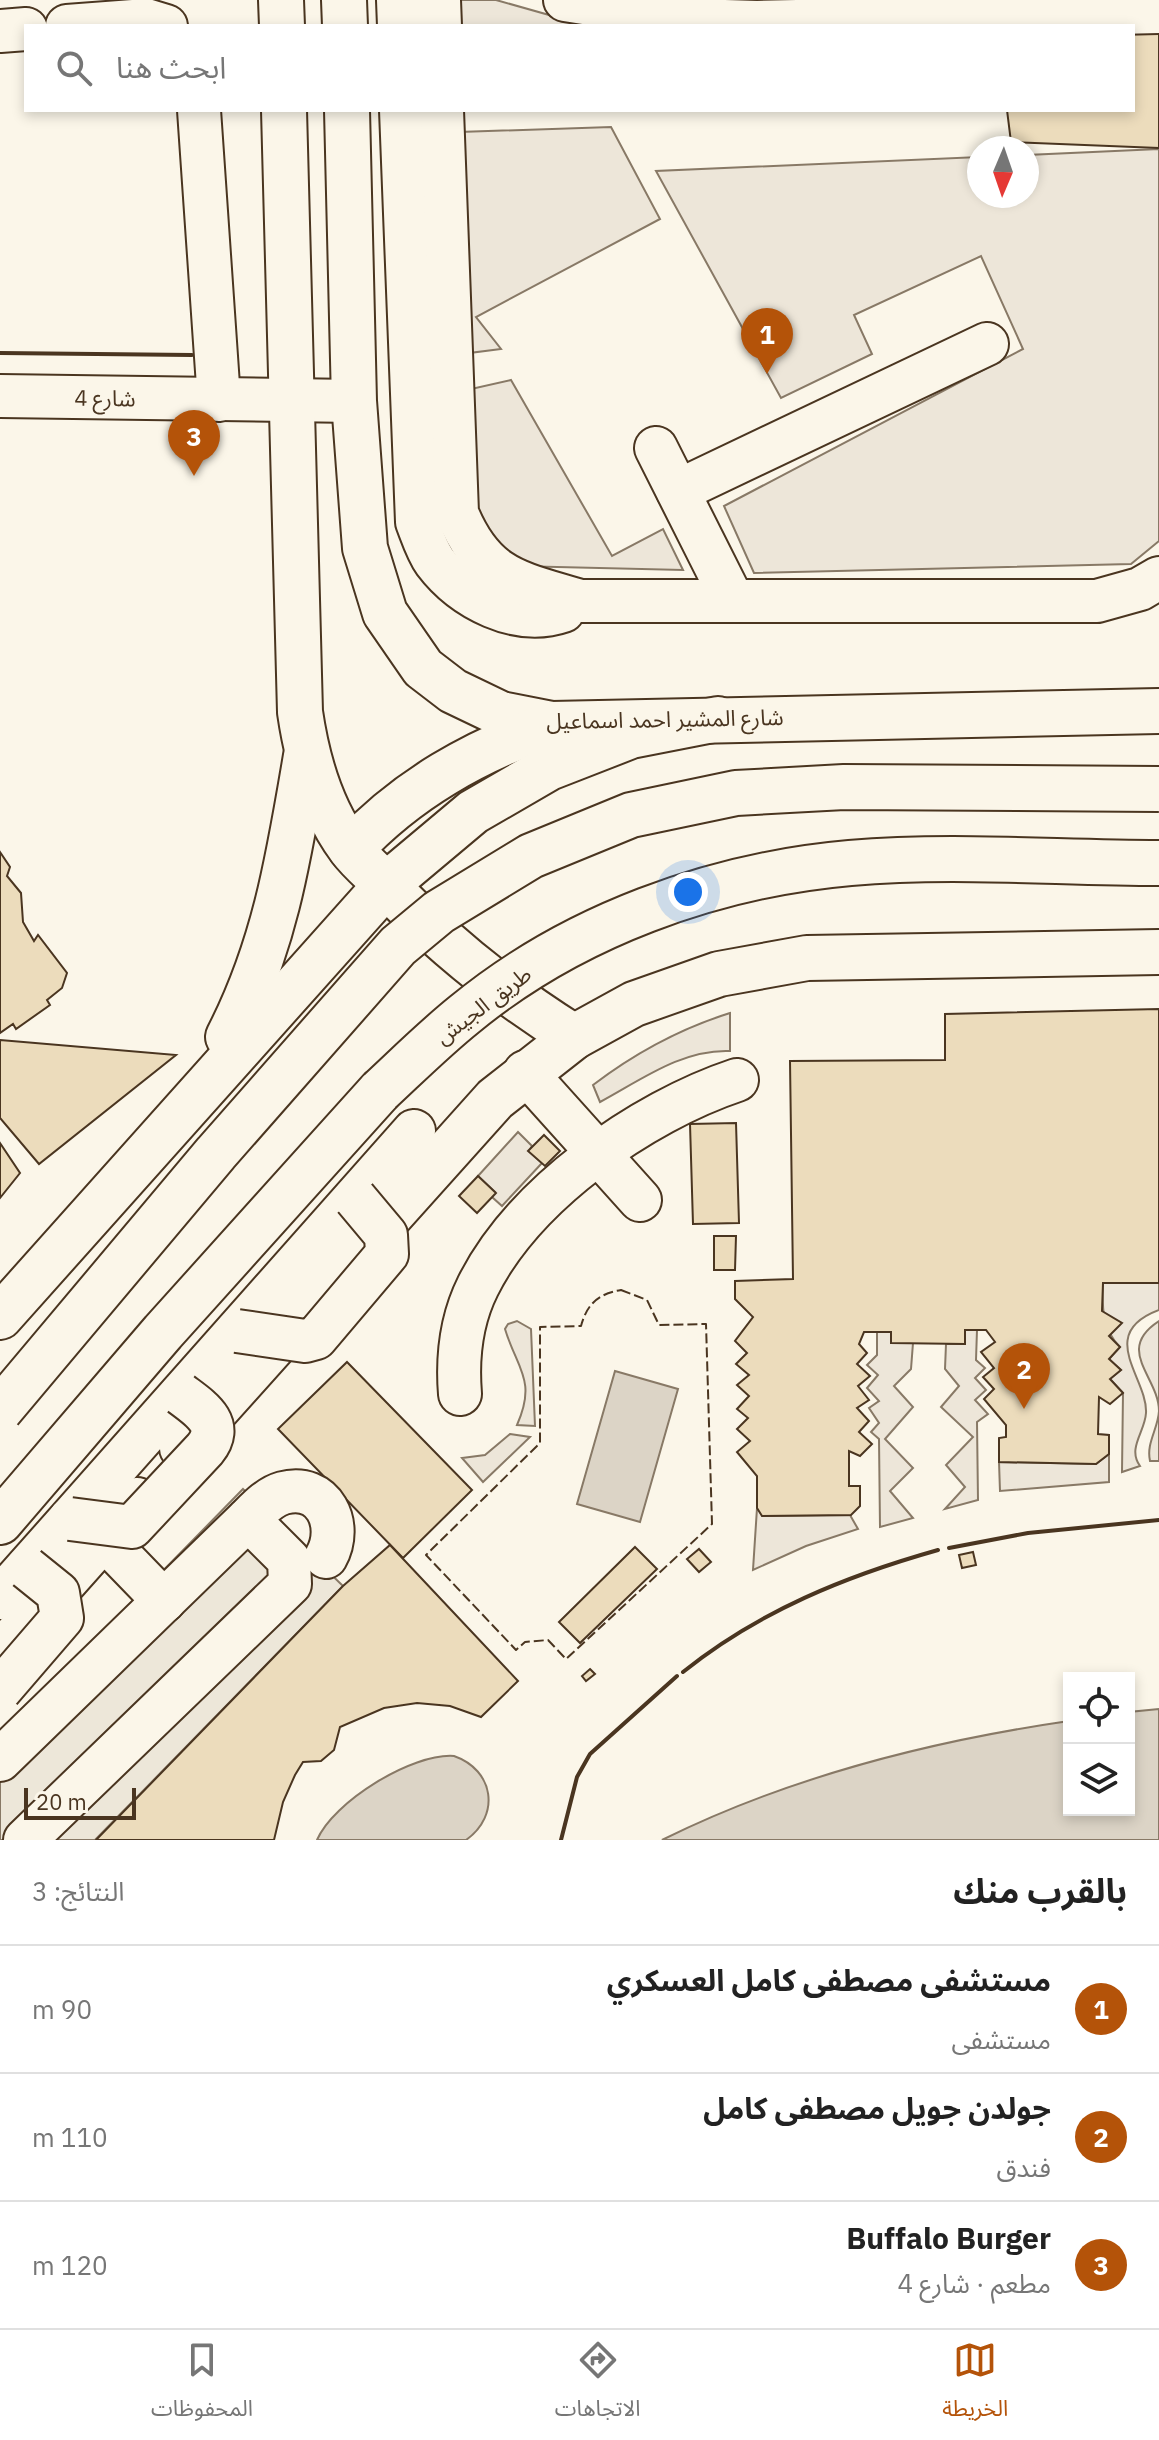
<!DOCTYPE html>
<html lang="ar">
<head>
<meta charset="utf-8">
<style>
	body { margin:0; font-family:"IBM Plex Sans","Noto Sans Arabic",sans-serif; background:#f6f6f6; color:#222; direction:rtl }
	.controls { position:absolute; right:24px; bottom:24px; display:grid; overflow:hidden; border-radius:0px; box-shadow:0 4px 12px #0003 }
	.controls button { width:72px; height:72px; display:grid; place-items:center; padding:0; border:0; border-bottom:2px solid #e0e0e0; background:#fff; color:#222; font:40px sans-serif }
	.compass { position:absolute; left:967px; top:136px; width:72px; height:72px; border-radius:50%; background:#fff; box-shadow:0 4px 12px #0003; rotate:182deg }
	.scale { position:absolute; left:24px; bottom:20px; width:112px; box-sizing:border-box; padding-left:8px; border:4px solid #4a3520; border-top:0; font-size:22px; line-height:28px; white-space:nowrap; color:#4a3520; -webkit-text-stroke:6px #fbf6e9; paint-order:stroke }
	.you { position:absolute; left:688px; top:892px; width:28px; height:28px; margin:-20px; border:6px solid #fff; border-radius:50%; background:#1a73e8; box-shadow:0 0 0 12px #1a73e833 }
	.badge { display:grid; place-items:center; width:52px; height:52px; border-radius:50%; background:#b45309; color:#fff; font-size:26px; font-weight:700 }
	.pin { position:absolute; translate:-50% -66px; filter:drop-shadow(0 2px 4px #0008) }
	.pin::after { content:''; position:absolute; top:42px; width:28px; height:24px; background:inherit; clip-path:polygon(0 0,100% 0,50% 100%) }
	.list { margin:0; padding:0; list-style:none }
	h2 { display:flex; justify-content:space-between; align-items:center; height:104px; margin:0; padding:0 32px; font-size:34px }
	h2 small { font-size:26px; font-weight:400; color:#767676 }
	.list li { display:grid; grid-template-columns:52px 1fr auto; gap:24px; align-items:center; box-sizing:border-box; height:128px; padding:0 32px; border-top:2px solid #e0e0e0 }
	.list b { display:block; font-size:30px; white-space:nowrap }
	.list p { margin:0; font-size:26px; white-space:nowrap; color:#767676 }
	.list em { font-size:26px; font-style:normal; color:#767676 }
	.icon { flex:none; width:44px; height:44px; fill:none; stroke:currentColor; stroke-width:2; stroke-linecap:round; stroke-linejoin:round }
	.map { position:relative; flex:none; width:1159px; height:1840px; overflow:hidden; direction:ltr }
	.search { position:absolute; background:#fff; box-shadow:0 4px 12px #0003; left:24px; right:24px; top:24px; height:88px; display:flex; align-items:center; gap:20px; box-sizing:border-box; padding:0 28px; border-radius:0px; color:#767676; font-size:30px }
	.sheet { height:488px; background:#fff }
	nav { display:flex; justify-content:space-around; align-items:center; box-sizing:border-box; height:112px; border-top:2px solid #e0e0e0; background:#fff; font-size:22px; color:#767676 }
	nav a { display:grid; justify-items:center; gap:4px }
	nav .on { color:#b45309 }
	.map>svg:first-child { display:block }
	.green { fill:#ede6d9; stroke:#887966; stroke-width:2 }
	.parking { fill:#ede7d9; stroke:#887966; stroke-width:2 }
	.water { fill:#dcd4c6; stroke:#887966; stroke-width:2 }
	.building { fill:#ecdcbc; stroke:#4a3520; stroke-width:2 }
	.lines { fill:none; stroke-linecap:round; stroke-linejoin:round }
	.minor-casing { stroke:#4a3520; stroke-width:46 }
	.major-casing { stroke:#4a3520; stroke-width:48 }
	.highway-casing { stroke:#4a3520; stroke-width:48 }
	.minor { stroke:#fbf6e9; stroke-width:42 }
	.major { stroke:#fbf6e9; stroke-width:44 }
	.highway { stroke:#fbf6e9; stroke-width:44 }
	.minor-bridge-casing { stroke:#4a3520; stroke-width:46; stroke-linecap:butt }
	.highway-bridge-casing { stroke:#4a3520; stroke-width:48; stroke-linecap:butt }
	.minor-bridge { stroke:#fbf6e9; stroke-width:42 }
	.highway-bridge { stroke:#fbf6e9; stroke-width:44 }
	.fence { stroke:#4a3520; stroke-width:2; stroke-dasharray:10 4; stroke-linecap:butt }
	.wall { stroke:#4a3520; stroke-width:4 }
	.labels { text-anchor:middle; stroke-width:6; stroke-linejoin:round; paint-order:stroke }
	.street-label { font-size:22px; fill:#4a3520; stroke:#fbf6e9 }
</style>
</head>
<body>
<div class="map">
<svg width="1159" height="1840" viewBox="0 0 1159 1840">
	<rect width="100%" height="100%" fill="#fbf6e9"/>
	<g class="green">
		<path d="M 452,0 L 496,0 L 588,26 L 454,26 Z"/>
		<path d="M 611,127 L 660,219 L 476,317 L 501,349 L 469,353 L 459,132 Z"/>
		<path d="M 1159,149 L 1159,541 L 1131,564 L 754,573 L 724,506 L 1023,349 L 981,256 L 854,315 L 872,354 L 781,398 L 656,171 L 979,157 L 979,196 L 1027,196 L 1027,155 Z"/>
		<path d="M 511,380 L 612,556 L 663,529 L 683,570 L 515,566 L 479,522 L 471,389 Z"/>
		<path d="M 730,1013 L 730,1051 C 682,1049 641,1080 600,1102 L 593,1085 C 635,1053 679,1029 730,1013 Z"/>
		<path d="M 518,1132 L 532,1146 L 529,1151 L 542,1163 L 502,1206 L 492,1197 L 495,1192 L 478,1176 Z"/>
		<path d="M 1103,1283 L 1159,1283 L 1159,1310 C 1095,1334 1148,1378 1146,1413 C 1145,1432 1127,1448 1140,1466 L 1122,1472 L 1123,1393 L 1110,1379 L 1121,1370 L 1109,1359 L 1120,1347 C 1102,1329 1102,1308 1103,1283 Z"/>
		<path d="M 517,1321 L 531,1329 L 535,1426 L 517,1425 C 537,1380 517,1369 505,1329 L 508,1324 Z"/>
		<path d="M 1159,1321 L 1159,1461 L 1150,1461 C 1146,1443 1158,1429 1159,1411 C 1159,1377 1114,1350 1159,1321 Z"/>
		<path d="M 965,1330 L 977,1330 L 976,1360 L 985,1368 L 975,1378 L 986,1390 L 975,1400 L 988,1414 L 977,1422 L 978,1500 L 945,1509 L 965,1487 L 946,1465 L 973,1437 L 941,1407 L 959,1386 L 945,1369 L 946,1344 L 964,1344 Z"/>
		<path d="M 877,1332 L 891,1332 L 891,1343 L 913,1343 L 911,1369 L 894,1386 L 913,1407 L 885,1439 L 913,1468 L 890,1491 L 913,1518 L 880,1527 L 879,1439 L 871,1432 L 879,1423 L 869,1408 L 879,1401 L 867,1388 L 878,1375 L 867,1365 L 877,1355 Z"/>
		<path d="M 510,1434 L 530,1437 L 483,1482 L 462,1458 L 485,1455 Z"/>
		<path d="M 1109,1454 L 1109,1482 L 1000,1491 L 999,1462 L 1096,1464 Z"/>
		<path d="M 757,1508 L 763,1516 L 850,1515 L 858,1529 L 806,1546 L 753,1570 Z"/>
	</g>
	<path class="parking" d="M 243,1489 L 343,1586 L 95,1840 L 0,1840 L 0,1737 Z"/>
	<g class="water">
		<path d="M 615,1371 L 678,1389 L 640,1522 L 577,1504 Z"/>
		<path d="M 1159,1709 L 1159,1840 L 662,1840 C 787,1778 931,1741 1069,1721 L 1069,1810 L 1129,1810 L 1129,1712 Z"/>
		<path d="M 454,1756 C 494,1770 501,1815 466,1840 L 317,1840 C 333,1802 412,1753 454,1756 Z"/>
	</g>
	<g class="building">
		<path d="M 1159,32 L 1159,148 L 1011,142 L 1007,110 L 1133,110 L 1133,34 Z"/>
		<path d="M 0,852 L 10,867 L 7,876 L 21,893 L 23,922 L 34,941 L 38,935 L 67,973 L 62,988 L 47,1000 L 50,1005 L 16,1029 L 13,1024 L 0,1033 Z"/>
		<path d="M 1159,1009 L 1159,1283 L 1103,1283 L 1102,1311 L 1122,1323 L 1109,1336 L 1120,1347 L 1109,1359 L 1121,1370 L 1110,1379 L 1123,1393 L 1110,1404 L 1099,1397 L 1098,1434 L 1109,1435 L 1109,1454 L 1096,1464 L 999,1462 L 999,1438 L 1006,1437 L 1006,1425 L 984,1399 L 994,1389 L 983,1377 L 994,1368 L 981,1352 L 995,1342 L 986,1330 L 965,1330 L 965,1344 L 891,1343 L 891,1332 L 864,1332 L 859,1344 L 867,1353 L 857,1364 L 870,1376 L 858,1386 L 869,1400 L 857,1408 L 869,1421 L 859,1432 L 872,1444 L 860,1456 L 849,1451 L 849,1486 L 860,1486 L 860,1506 L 851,1515 L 762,1516 L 757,1508 L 757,1476 L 737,1452 L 750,1441 L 737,1429 L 748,1418 L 737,1409 L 749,1396 L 737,1385 L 749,1375 L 736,1364 L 747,1353 L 735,1341 L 753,1317 L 735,1299 L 735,1281 L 793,1279 L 790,1061 L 945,1060 L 945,1014 Z"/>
		<path d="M 0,1040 L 176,1055 L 39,1164 L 0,1118 Z"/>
		<path d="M 736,1123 L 739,1223 L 693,1224 L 690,1124 Z"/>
		<path d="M 544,1135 L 560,1151 L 545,1166 L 528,1151 Z"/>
		<path d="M 0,1143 L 20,1173 L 0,1198 Z"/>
		<path d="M 478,1176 L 496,1193 L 477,1213 L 459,1196 Z"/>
		<path d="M 714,1236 L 736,1236 L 735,1270 L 714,1270 Z"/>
		<path d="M 347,1362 L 472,1490 L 403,1558 L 278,1429 Z"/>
		<path d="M 390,1545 L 518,1681 L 481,1717 L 450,1706 L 417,1703 L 384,1708 L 340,1727 L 334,1750 L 321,1761 L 303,1762 L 295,1775 L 283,1802 L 274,1840 L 96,1840 L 343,1586 Z"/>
		<path d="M 635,1547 L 657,1569 L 580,1643 L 559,1622 Z"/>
		<path d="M 699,1549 L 711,1562 L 699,1572 L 687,1559 Z"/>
		<path d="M 973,1552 L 976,1565 L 962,1568 L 959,1555 Z"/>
		<path d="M 590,1669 L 595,1674 L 586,1681 L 582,1676 Z"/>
	</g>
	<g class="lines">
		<g class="minor-casing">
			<g id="minor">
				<path d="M 398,0 L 399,26"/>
				<path d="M 439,0 L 440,26"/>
				<path d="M 565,0 L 692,20 L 757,22 L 1159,12"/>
				<path d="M 67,26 L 146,20 L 166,26"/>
				<path d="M 0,31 L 26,29"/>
				<path d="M 199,110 L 219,400"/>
				<path d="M 401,110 L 417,522 C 422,535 427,551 435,562 C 463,599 517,627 563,611"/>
				<path d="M 442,110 L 457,513 C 484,579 518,582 580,601 L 1097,601 L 1140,589 L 1159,578"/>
				<path d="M 0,396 L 354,401"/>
				<path d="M 656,448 L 733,601"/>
				<path d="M 678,491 L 987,344"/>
				<path d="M 525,1072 L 640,1200"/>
				<path d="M 460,1394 C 457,1357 461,1320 478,1286 C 524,1194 641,1112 737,1080"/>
				<path d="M 103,1538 L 164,1601"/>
				<path d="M 0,1598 L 414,1131"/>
				<path d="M 0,1760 L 248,1519 C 258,1509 269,1497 283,1493 C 324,1482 344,1525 326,1557"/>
				<path d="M 25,1840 L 290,1584 L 289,1560 L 248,1519"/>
			</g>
		</g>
		<g class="major-casing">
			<g id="major">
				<path d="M 281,0 L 282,26"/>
				<path d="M 344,0 L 345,26"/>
				<path d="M 284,110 L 300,712 C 307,760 321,809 350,848 C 361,863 377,875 389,888 C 445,946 505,994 574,1037"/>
				<path d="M 347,110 L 354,401 L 365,548 L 385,613 L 423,668 L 453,691 L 501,714 L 552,724 L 1159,711"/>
				<path d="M 351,849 C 407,789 475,751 552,724"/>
			</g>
		</g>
		<g class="highway-casing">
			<g id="highway">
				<path d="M 228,1037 C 275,946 289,856 306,756"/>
				<path d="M 0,1317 L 386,885 L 473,812 L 549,768 L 631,736 L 718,719"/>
				<path d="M 182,1448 L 495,1099 L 574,1037 L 634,1004 L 719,974 L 807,958 L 1159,952"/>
				<path d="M 0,1522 L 163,1332 L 380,1091"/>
				<path d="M 0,1654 L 137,1500"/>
			</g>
		</g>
		<use href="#minor" class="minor"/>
		<use href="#major" class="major"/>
		<use href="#highway" class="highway"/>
		<g class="minor-bridge-casing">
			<g id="minor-bridge">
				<path d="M 237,1331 L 305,1341 L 316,1338 L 387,1254 L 386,1235 L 355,1198"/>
				<path d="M 70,1519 L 132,1527 L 205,1449 C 225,1424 201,1409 181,1394"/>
				<path d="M 0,1690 L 62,1618 L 58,1593 L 27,1568"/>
			</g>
		</g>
		<g class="highway-bridge-casing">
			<g id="highway-bridge">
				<path d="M 380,1091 C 408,1065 435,1038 465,1014 C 572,926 713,875 850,863 C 952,854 1057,863 1159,863"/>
				<path d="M 0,1410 L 216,1153 L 398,946 L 439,912 L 531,856 L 631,815 L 736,793 L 844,787 L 1159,789"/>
			</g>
		</g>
		<use href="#minor-bridge" class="minor-bridge"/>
		<use href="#highway-bridge" class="highway-bridge"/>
		<path class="fence" d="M 621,1290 L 647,1300 L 659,1325 L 706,1324 L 712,1524 L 566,1659 L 548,1640 L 525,1642 L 516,1650 L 426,1555 L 540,1443 L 540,1327 L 581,1326 C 587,1304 598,1294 621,1290 Z"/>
		<g class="wall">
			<path d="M 0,353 L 192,355"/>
			<path d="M 949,1548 L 1028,1533 L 1159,1520"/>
			<path d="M 683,1672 C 759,1611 846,1576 938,1550"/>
			<path d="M 561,1840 L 577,1777 L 590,1754 L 677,1676"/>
		</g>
	</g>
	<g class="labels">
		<g class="street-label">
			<text transform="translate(105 398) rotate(1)" y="8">شارع 4</text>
			<text transform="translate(665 719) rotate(-1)" y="8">شارع المشير احمد اسماعيل</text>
			<text transform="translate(483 1005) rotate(-37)" y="8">طريق الجيش</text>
		</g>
	</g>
</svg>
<div class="controls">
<button><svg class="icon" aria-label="locate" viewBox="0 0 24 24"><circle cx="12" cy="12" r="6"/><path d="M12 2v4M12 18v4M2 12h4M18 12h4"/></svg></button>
<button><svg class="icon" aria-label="layers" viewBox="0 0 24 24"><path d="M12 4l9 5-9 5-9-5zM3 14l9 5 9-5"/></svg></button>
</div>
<svg class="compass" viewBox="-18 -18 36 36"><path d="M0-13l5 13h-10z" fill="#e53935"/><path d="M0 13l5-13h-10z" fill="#767676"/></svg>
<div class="scale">20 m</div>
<div class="you"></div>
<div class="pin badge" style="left:767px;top:374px">1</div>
<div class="pin badge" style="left:1024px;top:1409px">2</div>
<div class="pin badge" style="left:194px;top:476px">3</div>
<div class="search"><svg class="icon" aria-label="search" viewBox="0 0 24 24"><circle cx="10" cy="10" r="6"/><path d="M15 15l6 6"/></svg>ابحث هنا</div>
</div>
<section class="sheet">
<h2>بالقرب منك<small>النتائج: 3</small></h2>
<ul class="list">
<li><span class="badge">1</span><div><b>مستشفى مصطفى كامل العسكري</b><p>مستشفى</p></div><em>90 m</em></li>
<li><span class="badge">2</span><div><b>جولدن جويل مصطفى كامل</b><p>فندق</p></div><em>110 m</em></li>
<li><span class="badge">3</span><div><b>Buffalo Burger</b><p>مطعم · شارع 4</p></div><em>120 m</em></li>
</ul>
</section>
<nav>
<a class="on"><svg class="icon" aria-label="map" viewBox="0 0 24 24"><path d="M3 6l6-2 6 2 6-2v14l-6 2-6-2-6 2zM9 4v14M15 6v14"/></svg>الخريطة</a>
<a><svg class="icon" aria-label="directions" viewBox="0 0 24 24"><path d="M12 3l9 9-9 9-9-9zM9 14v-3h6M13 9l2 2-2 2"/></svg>الاتجاهات</a>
<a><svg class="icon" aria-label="saved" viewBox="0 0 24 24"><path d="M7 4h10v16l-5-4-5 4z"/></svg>المحفوظات</a>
</nav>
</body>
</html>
